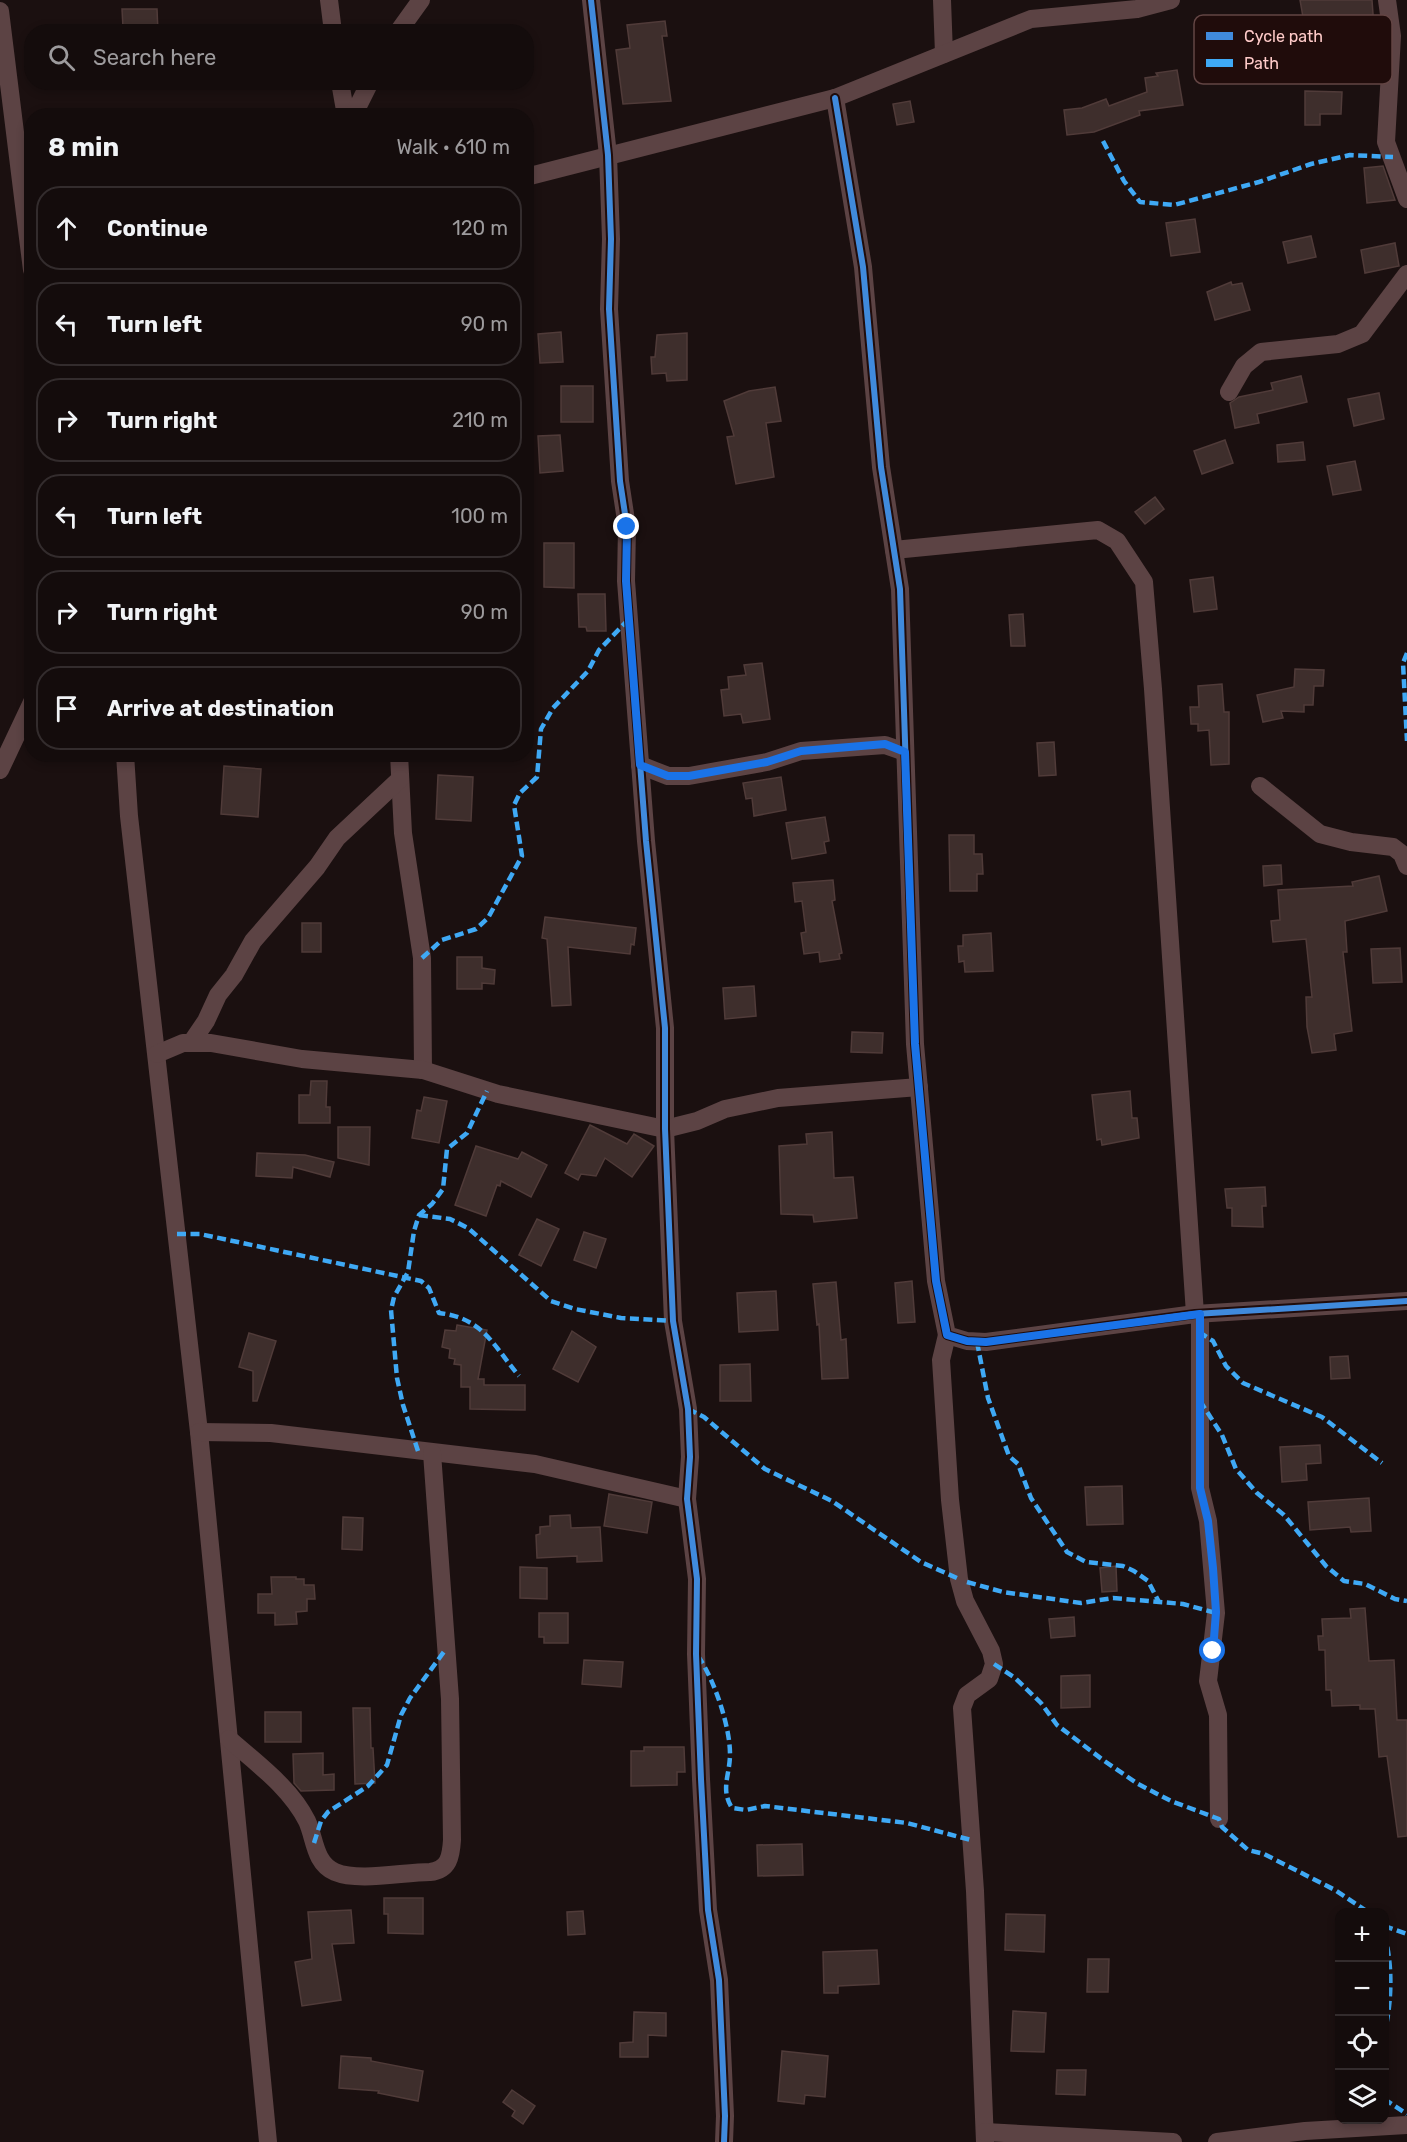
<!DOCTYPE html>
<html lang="en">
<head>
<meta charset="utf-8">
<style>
	body { margin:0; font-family:Rubik,sans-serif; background:#211a1a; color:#f1f3f6 }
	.controls { position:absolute; right:18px; bottom:18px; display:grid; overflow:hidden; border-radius:12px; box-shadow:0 3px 9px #0003 }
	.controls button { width:54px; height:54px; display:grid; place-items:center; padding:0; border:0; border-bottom:2px solid #332c2d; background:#140c0c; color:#f1f3f6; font:30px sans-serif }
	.stop { position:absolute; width:18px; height:18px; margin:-14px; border:4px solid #1a73e8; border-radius:50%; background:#fff }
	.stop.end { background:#1a73e8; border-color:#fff; box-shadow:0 2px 6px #0008 }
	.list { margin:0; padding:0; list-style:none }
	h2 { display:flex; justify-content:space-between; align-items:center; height:78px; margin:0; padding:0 24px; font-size:26px }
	h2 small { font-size:20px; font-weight:400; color:#9d9b9d }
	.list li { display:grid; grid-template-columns:39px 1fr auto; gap:18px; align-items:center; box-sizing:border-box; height:84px; margin:0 12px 12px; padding:0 12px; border:2px solid #332c2d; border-radius:24px }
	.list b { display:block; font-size:22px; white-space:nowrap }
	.list em { font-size:20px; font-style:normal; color:#9d9b9d }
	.icon { flex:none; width:33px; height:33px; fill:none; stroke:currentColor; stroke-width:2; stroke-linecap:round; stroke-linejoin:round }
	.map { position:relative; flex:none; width:1407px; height:2142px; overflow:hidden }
	.search { position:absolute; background:#140c0c; box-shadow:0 3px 9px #0003; left:24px; top:24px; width:510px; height:66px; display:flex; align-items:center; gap:15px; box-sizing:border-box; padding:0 21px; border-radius:24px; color:#9d9b9d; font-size:22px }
	.panel { position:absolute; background:#140c0c; box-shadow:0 3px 9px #0003; left:24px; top:108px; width:510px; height:654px; border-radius:24px }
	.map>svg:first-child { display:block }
	.building { fill:#3e2e2c; stroke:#503b39; stroke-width:1.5 }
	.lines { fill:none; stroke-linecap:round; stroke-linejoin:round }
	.minor { stroke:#5c4344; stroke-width:18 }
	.quiet { stroke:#3fa9f5; stroke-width:4.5; stroke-dasharray:9 4.5; stroke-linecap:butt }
	.cycleway-casing { stroke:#200c0b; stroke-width:10 }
	.cycleway { stroke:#408adc; stroke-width:6 }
	.route { stroke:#1a73e8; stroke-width:8 }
	.key { fill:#200c0b; stroke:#634544; stroke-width:1.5 }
	.key-label { font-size:16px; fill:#ffcbc9 }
</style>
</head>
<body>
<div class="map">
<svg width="1407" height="2142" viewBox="0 0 1407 2142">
	<rect width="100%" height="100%" fill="#1b1010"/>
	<g class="building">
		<path d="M 1300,0 L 1372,0 L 1374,28 L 1358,29 L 1359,42 L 1335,44 L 1338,63 L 1306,69 L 1301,46 L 1308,45 Z"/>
		<path d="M 122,9 L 157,9 L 158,32 L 126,32 L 126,28 L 123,28 Z"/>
		<path d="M 665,21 L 667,36 L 662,36 L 671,101 L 623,104 L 616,50 L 630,48 L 627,25 Z"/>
		<path d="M 1177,70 L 1183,105 L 1139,111 L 1140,115 L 1094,132 L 1067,135 L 1064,110 L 1082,108 L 1106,99 L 1109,106 L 1147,92 L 1145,78 L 1158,76 L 1156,73 Z"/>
		<path d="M 1305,91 L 1342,92 L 1341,114 L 1320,114 L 1320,125 L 1305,125 Z"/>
		<path d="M 910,101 L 914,122 L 897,125 L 893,104 Z"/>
		<path d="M 1383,166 L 1395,200 L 1367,203 L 1364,168 Z"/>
		<path d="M 1195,219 L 1200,252 L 1171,256 L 1166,223 Z"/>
		<path d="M 1311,236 L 1316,257 L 1288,263 L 1283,242 Z"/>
		<path d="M 1395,243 L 1399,266 L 1365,273 L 1361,250 Z"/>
		<path d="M 1231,282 L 1232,285 L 1242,283 L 1250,310 L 1215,320 L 1207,292 Z"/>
		<path d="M 561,332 L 563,362 L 540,363 L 538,334 Z"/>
		<path d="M 687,333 L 687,380 L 667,381 L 666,373 L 652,374 L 651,357 L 655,357 L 657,335 Z"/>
		<path d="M 1301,376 L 1307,402 L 1257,414 L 1259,423 L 1235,428 L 1230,403 L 1239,397 L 1273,390 L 1271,383 Z"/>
		<rect x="561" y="386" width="32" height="36"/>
		<path d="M 775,387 L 781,421 L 766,423 L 774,477 L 736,484 L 727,437 L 734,436 L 724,401 L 749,391 Z"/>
		<path d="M 1379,393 L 1384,419 L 1354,426 L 1348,399 Z"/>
		<path d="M 560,435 L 563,471 L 540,473 L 538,436 Z"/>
		<path d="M 1225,440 L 1233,463 L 1202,474 L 1194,451 Z"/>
		<path d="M 1303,442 L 1305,460 L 1278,462 L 1277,445 Z"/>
		<path d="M 1355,461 L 1361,490 L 1333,495 L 1327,466 Z"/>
		<path d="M 1155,497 L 1164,509 L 1145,524 L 1135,512 Z"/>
		<path d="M 544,543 L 574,543 L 574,588 L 544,587 Z"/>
		<path d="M 1213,577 L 1217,609 L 1194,612 L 1190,580 Z"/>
		<path d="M 578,594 L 605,594 L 606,631 L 587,631 L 586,627 L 579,627 Z"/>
		<path d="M 1023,614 L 1025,646 L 1011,646 L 1009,615 Z"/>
		<path d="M 762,663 L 770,719 L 743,723 L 741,714 L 724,716 L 721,690 L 729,689 L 728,677 L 746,675 L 744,665 Z"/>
		<path d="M 1295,669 L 1324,670 L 1323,686 L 1314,686 L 1313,705 L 1304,705 L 1304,712 L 1281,711 L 1283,718 L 1263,722 L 1257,695 L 1294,687 Z"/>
		<path d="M 1222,684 L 1224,712 L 1229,712 L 1229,764 L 1211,765 L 1209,730 L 1198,731 L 1198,724 L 1191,724 L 1190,707 L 1199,707 L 1198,686 Z"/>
		<path d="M 1054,742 L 1056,775 L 1039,776 L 1037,743 Z"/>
		<path d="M 224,766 L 261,769 L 258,817 L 221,814 Z"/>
		<path d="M 438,775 L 473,777 L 471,821 L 436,819 Z"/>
		<path d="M 781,777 L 786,810 L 754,816 L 752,798 L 746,799 L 743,783 Z"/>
		<path d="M 825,817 L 829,841 L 824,842 L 826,853 L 792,859 L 786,823 Z"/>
		<path d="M 949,835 L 974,835 L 974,854 L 982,854 L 983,874 L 977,874 L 977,891 L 950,891 Z"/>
		<path d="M 1281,865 L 1282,884 L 1264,886 L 1263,866 Z"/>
		<path d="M 1379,876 L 1387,911 L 1345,921 L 1347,952 L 1343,952 L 1352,1031 L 1334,1034 L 1336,1050 L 1312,1053 L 1307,1027 L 1306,997 L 1312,997 L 1306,939 L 1273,942 L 1271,921 L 1280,920 L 1278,890 L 1353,886 L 1352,882 Z"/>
		<path d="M 833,880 L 835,900 L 832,901 L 842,953 L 839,954 L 840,959 L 820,962 L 819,952 L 804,954 L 801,933 L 806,932 L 802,901 L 795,902 L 793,883 Z"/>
		<path d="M 545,917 L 636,928 L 634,945 L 631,944 L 630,954 L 568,947 L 571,1005 L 552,1006 L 547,939 L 542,938 Z"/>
		<rect x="302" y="923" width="19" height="29"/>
		<path d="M 991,933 L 993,971 L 965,972 L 964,961 L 959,962 L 958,946 L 963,946 L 963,935 Z"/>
		<path d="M 1400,948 L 1402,982 L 1373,983 L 1371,949 Z"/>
		<path d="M 457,957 L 482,957 L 482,968 L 495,970 L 494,984 L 482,983 L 482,989 L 457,989 Z"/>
		<path d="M 754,986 L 756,1016 L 725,1019 L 723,988 Z"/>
		<path d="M 852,1032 L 883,1033 L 882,1053 L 851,1052 Z"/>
		<path d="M 311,1081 L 327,1081 L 326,1107 L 330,1107 L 330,1123 L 299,1123 L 299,1095 L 310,1095 Z"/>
		<path d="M 1130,1091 L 1132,1118 L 1137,1118 L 1139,1138 L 1102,1145 L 1101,1139 L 1097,1140 L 1092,1095 Z"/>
		<path d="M 424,1097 L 447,1101 L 439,1143 L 412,1138 L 417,1110 L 421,1111 Z"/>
		<path d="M 590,1125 L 627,1144 L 634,1134 L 654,1146 L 632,1177 L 605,1158 L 596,1176 L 581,1174 L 578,1180 L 565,1173 Z"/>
		<path d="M 338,1127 L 370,1127 L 369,1165 L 338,1158 Z"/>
		<path d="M 832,1132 L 834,1178 L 853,1177 L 857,1218 L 814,1222 L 813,1215 L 781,1214 L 779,1146 L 807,1144 L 806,1134 Z"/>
		<path d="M 476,1146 L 518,1159 L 522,1152 L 547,1165 L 531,1197 L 501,1181 L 500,1186 L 497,1185 L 486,1216 L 455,1205 Z"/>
		<path d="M 257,1153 L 305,1155 L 334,1162 L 330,1177 L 293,1167 L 292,1178 L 256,1176 Z"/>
		<path d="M 1265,1187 L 1266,1206 L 1262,1206 L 1263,1227 L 1232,1226 L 1232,1208 L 1227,1208 L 1225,1189 Z"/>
		<path d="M 537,1219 L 559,1229 L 541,1266 L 519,1255 Z"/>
		<path d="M 584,1232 L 606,1239 L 596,1268 L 574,1260 Z"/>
		<path d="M 912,1281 L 915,1322 L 898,1323 L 895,1283 Z"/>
		<path d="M 836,1282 L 841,1340 L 846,1339 L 848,1378 L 822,1379 L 819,1324 L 817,1325 L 813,1284 Z"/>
		<path d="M 776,1291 L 778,1330 L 739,1332 L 737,1293 Z"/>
		<path d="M 457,1325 L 487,1330 L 478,1379 L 484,1379 L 484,1385 L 525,1385 L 525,1410 L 470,1409 L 470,1387 L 461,1387 L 461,1365 L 454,1364 L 455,1359 L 449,1358 L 450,1349 L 442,1347 L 445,1330 L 456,1331 Z"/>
		<path d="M 572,1331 L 596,1347 L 578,1382 L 553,1369 Z"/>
		<path d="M 249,1333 L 276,1341 L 257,1401 L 253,1401 L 253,1371 L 239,1367 Z"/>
		<path d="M 1348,1356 L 1350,1378 L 1331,1379 L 1330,1357 Z"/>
		<path d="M 750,1364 L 751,1401 L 720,1401 L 720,1365 Z"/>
		<path d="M 1320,1445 L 1321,1463 L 1306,1464 L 1307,1480 L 1282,1482 L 1280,1447 Z"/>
		<path d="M 1122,1486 L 1123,1524 L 1087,1525 L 1085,1487 Z"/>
		<path d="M 609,1494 L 652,1502 L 647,1533 L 604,1526 Z"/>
		<path d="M 1369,1498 L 1371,1531 L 1351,1532 L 1350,1527 L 1310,1530 L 1308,1502 Z"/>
		<path d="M 570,1515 L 571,1528 L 600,1527 L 602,1561 L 577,1562 L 577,1556 L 537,1558 L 536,1535 L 540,1534 L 540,1527 L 550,1526 L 550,1516 Z"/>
		<path d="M 343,1517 L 363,1518 L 362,1550 L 342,1549 Z"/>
		<path d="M 1116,1566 L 1117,1591 L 1102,1592 L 1100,1568 Z"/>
		<path d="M 520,1567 L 547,1568 L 547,1599 L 520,1598 Z"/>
		<path d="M 271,1577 L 296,1577 L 296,1579 L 304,1579 L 304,1585 L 314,1585 L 315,1599 L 307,1599 L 307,1611 L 296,1612 L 297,1624 L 275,1625 L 275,1613 L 258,1613 L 258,1594 L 272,1594 Z"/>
		<path d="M 1365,1608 L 1369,1661 L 1394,1660 L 1397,1720 L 1407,1720 L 1407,1836 L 1398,1837 L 1387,1756 L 1379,1757 L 1375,1709 L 1360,1709 L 1360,1705 L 1332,1706 L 1331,1690 L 1326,1690 L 1325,1650 L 1319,1650 L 1318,1636 L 1323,1636 L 1322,1619 L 1351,1618 L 1350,1609 Z"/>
		<path d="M 539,1613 L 568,1613 L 568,1643 L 544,1643 L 544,1637 L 539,1637 Z"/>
		<path d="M 1074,1617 L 1075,1636 L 1051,1638 L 1049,1619 Z"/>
		<path d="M 584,1660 L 623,1662 L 621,1687 L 582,1684 Z"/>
		<path d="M 1090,1675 L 1090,1707 L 1061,1708 L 1061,1676 Z"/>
		<path d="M 353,1708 L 370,1708 L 371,1748 L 373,1748 L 375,1783 L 355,1784 Z"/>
		<rect x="265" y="1712" width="36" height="30"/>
		<path d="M 644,1747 L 684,1747 L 685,1772 L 677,1772 L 677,1785 L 631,1786 L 631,1751 L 644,1751 Z"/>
		<path d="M 323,1753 L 323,1775 L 334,1774 L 334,1790 L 301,1791 L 294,1783 L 293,1754 Z"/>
		<path d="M 802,1844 L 803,1875 L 758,1876 L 757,1845 Z"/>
		<path d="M 384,1898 L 423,1898 L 423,1934 L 388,1933 L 388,1914 L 384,1914 Z"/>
		<path d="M 351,1910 L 354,1943 L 332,1944 L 341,2000 L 302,2006 L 295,1962 L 312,1959 L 308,1912 Z"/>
		<path d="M 583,1911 L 585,1934 L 568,1935 L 567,1912 Z"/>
		<path d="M 1006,1914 L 1045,1915 L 1044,1952 L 1005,1950 Z"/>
		<path d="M 877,1950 L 879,1984 L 838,1986 L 838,1993 L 824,1993 L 823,1952 Z"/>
		<path d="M 1088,1959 L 1109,1959 L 1108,1992 L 1087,1992 Z"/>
		<path d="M 1013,2011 L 1046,2013 L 1044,2052 L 1011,2051 Z"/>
		<path d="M 634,2012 L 666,2013 L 666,2036 L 648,2035 L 648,2057 L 620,2057 L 620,2043 L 633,2042 Z"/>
		<path d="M 782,2051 L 828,2056 L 825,2097 L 805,2095 L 804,2104 L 778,2101 Z"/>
		<path d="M 341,2056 L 371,2058 L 371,2061 L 423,2071 L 418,2101 L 378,2093 L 379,2091 L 339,2088 Z"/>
		<path d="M 1057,2070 L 1086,2070 L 1085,2095 L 1056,2094 Z"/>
		<path d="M 512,2090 L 535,2106 L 523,2124 L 512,2116 L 515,2111 L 503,2102 Z"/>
	</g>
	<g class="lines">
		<g class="minor">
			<path d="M 329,0 L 333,32"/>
			<path d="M 591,0 L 608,155 L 611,239 L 609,309 L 620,481 L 627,527 L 626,581 L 646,841 L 665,1028 L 665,1129 L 673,1321 L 688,1409 L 690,1457 L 687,1499 L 697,1579 L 696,1654 L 701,1779 L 708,1910 L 719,1980 L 725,2116 L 724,2142"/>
			<path d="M 942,0 L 944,54"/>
			<path d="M 1387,0 L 1392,36 L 1386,142 L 1407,199"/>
			<path d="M 0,11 L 32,270"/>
			<path d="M 398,32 L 421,0"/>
			<path d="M 340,82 L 346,116"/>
			<path d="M 835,98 L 863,267 L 881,467 L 900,589 L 915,1044 L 936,1281 L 947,1335 L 967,1341 L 986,1342 L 1195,1314 L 1407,1301"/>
			<path d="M 353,116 L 370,82"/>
			<path d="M 526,177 L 835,98 L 1031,19 L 1137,9 L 1171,0"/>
			<path d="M 1229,392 L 1244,366 L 1261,352 L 1338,344 L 1362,334 L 1407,274"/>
			<path d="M 894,550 L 1098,530 L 1117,541 L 1144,582 L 1153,689 L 1195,1314"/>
			<path d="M 125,754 L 129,816 L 199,1432 L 268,2142"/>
			<path d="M 399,754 L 403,833 L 422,958 L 423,1070"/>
			<path d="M 640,765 L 668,776 L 689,776 L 767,762 L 801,751 L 885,745 L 905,752"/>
			<path d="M 0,770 L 32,702"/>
			<path d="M 1260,786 L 1320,834 L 1351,842 L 1393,847 L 1402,854 L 1407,866"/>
			<path d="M 191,1043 L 206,1021 L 218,995 L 234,975 L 253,941 L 317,867 L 337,838 L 400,779"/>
			<path d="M 157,1054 L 183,1043 L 211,1043 L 302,1059 L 423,1070 L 498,1094 L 665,1129 L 697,1121 L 725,1109 L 778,1098 L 919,1087"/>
			<path d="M 1200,1314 L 1200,1488 L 1208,1521 L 1216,1613 L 1208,1681 L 1218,1715 L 1219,1819"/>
			<path d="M 947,1335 L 941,1360 L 950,1500 L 959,1579 L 965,1601 L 991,1651 L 994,1664 L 989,1679 L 967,1695 L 962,1708 L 975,1891 L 985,2142"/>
			<path d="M 199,1432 L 271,1433 L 535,1464 L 687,1499"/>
			<path d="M 229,1739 C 256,1763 290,1787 307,1821 C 315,1838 314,1863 335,1872 C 359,1882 403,1872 430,1872 C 449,1870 451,1856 452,1840 L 450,1699 L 432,1453"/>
			<path d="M 985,2132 L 1173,2142"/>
			<path d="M 1217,2142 L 1305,2131 L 1407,2125"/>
		</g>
		<g class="quiet">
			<path d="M 1103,141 L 1124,181 L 1140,202 L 1174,205 L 1259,182 L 1311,164 L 1350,155 L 1393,157"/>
			<path d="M 1407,653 L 1403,663 L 1407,741"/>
			<path d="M 422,958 L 442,940 L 476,929 L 488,918 L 522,856 L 514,805 L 520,793 L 537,777 L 541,729 L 553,708 L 588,671 L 599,650 L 629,619"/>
			<path d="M 419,1215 L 450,1219 L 468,1228 L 551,1301 L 575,1309 L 621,1318 L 673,1321"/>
			<path d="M 177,1234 L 200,1234 L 421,1281 L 429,1288 L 439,1313 C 483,1318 493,1345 519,1376"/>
			<path d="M 1199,1332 L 1213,1341 L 1226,1366 L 1243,1383 L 1322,1417 L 1382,1463"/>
			<path d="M 977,1342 L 988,1398 L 1009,1456 L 1018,1464 L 1031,1498 L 1067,1552 L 1086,1562 L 1123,1566 L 1134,1571 L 1148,1581 L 1159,1602"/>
			<path d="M 1200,1401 L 1222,1435 L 1236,1469 L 1257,1493 L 1284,1515 L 1326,1566 L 1344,1581 L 1365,1584 L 1395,1599 L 1407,1601"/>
			<path d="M 688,1409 L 704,1417 L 765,1469 L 832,1501 L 921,1562 L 959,1579"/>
			<path d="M 418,1451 L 403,1405 L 397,1378 L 391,1310 L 394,1297 L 408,1272 L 414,1231 L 419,1215 L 432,1204 L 443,1189 L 447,1149 L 467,1133 L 487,1091"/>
			<path d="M 967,1582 L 1003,1592 L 1081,1603 L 1113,1598 L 1183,1604 L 1216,1613"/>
			<path d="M 698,1656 C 714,1679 730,1726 730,1754 C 730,1775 720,1789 732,1808 L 746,1810 L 765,1806 L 907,1823 L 971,1840"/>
			<path d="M 994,1664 L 1015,1678 L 1041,1703 L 1057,1725 L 1103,1760 L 1138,1784 L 1171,1801 L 1219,1819 L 1222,1827 L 1248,1850 L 1264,1854 L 1335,1890 L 1368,1912"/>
			<path d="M 314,1843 L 321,1821 L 328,1812 L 368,1786 L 387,1765 L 401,1715 L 410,1698 L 446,1649"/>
			<path d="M 1384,1926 L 1407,1934"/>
			<path d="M 1384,1934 C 1393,1962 1392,2005 1384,2034"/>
			<path d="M 1384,2099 L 1407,2114"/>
		</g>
		<g class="cycleway-casing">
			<g id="cycleway">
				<path d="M 591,0 L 608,155 L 611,239 L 609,309 L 620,481 L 627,527 L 626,581 L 646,841 L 665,1028 L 665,1129 L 673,1321 L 688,1409 L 690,1457 L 687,1499 L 697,1579 L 696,1654 L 701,1779 L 708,1910 L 719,1980 L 725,2116 L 724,2142"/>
				<path d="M 835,98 L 863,267 L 881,467 L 900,589 L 915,1044 L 936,1281 L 947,1335 L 967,1341 L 986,1342 L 1195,1314 L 1407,1301"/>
			</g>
		</g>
		<use href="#cycleway" class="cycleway"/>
	</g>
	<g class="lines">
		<path class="route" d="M 627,527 L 626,581 L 640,765 L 668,776 L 689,776 L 767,762 L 801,751 L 885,744 L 905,752 L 915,1044 L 936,1281 L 947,1335 L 967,1341 L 986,1342 L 1200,1314 L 1200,1488 L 1208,1521 L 1213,1568 L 1216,1612 L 1213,1651"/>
	</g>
	<rect x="1194" y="15" width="198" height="69" rx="9" class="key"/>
	<rect x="1206" y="32" width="27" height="8" fill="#408adc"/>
	<rect x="1206" y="59" width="27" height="8" fill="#3fa9f5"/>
	<g class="key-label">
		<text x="1244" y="42">Cycle path</text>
		<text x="1244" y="69">Path</text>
	</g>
</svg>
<div class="controls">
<button>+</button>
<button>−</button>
<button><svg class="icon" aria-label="locate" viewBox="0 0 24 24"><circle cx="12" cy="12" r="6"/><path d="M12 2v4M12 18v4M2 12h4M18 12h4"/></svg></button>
<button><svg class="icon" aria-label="layers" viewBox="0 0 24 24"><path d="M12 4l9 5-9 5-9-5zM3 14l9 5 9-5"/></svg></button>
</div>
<div class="stop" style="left:1213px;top:1651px"></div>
<div class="stop end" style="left:627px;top:527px"></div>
<div class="search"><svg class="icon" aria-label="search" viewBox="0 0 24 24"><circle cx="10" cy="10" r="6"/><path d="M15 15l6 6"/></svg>Search here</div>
<section class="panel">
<h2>8 min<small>Walk · 610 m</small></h2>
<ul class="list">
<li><svg class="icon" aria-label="ahead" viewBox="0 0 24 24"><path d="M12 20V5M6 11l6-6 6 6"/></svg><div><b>Continue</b></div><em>120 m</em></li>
<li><svg class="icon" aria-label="left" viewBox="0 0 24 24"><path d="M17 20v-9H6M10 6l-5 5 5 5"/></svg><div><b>Turn left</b></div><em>90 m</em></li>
<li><svg class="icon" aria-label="right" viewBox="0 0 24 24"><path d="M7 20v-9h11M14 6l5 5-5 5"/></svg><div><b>Turn right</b></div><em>210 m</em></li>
<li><svg class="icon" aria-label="left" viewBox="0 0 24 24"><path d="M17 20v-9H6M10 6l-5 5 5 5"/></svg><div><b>Turn left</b></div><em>100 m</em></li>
<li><svg class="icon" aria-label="right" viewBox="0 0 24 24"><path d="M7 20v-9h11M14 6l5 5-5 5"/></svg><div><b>Turn right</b></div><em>90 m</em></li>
<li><svg class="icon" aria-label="arrive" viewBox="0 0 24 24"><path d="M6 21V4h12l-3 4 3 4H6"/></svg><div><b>Arrive at destination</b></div></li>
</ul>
</section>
</div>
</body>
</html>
